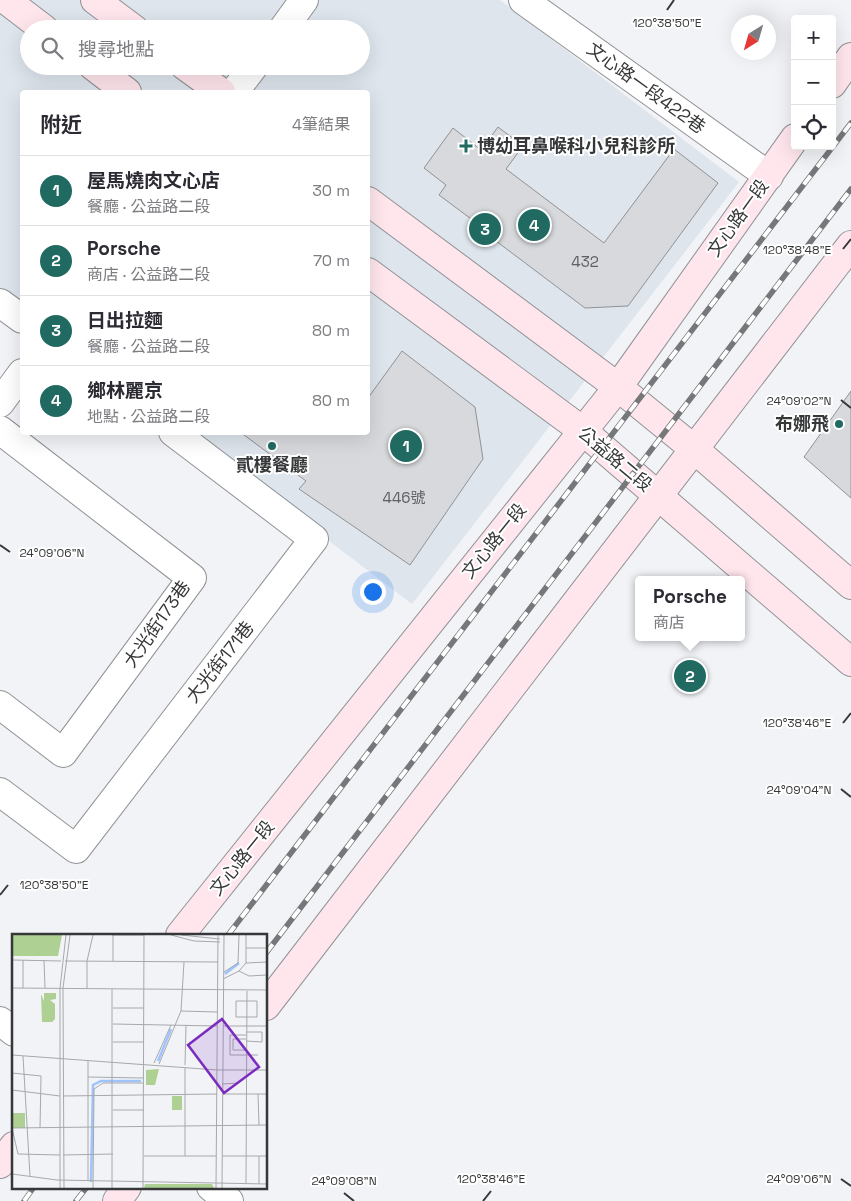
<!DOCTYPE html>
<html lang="zh-TW">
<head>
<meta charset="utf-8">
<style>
	body { margin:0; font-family:"Space Grotesk","Noto Sans TC",sans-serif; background:#f7f7f7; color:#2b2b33 }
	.controls { position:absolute; right:15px; top:15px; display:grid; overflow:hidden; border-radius:5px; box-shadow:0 5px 20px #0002 }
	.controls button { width:45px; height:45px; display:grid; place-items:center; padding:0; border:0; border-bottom:1px solid #e1e1e2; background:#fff; color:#2b2b33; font:25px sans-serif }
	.compass { position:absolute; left:731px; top:15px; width:45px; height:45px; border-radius:50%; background:#fff; box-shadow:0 5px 20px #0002; rotate:217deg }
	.you { position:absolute; left:372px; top:591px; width:18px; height:18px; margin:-12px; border:4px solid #fff; border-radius:50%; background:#1a73e8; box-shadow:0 0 0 8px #1a73e833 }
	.badge { display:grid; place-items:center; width:32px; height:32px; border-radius:50%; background:#216a62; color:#fff; font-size:16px; font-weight:700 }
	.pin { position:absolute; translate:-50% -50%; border:2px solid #fff; box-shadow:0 1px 5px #0006 }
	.popup { position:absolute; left:635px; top:576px; width:110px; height:65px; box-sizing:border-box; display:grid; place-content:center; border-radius:5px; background:#fff; filter:drop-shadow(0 1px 4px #0005); font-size:16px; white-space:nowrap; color:#7c7c81 }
	.popup b { font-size:19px; color:#2b2b33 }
	.popup::after { content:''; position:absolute; left:50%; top:100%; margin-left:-10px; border:10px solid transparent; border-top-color:#fff }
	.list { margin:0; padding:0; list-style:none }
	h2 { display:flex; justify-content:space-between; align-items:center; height:65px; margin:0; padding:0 20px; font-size:21px }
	h2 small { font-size:16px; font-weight:400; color:#7c7c81 }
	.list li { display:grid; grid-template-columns:32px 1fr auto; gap:15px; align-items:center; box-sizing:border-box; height:70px; padding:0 20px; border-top:1px solid #e1e1e2 }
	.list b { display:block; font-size:19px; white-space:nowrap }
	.list p { margin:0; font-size:16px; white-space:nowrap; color:#7c7c81 }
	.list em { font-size:16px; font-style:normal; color:#7c7c81 }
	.icon { flex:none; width:28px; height:28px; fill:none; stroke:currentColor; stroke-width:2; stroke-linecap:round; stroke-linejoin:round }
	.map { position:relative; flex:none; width:851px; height:1201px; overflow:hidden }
	.search { position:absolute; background:#fff; box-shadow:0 5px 20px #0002; left:20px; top:20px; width:350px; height:55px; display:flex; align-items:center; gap:12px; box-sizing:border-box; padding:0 18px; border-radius:28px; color:#7c7c81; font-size:19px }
	.panel { position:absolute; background:#fff; box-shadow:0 5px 20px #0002; left:20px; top:90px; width:350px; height:345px; border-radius:5px }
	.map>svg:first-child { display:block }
	.built { fill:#dee5ed; fill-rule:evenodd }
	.building { fill:#d7d9dc; stroke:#909295 }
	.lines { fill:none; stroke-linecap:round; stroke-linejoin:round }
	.minor-casing { stroke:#909295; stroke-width:30 }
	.secondary-casing { stroke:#909295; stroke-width:30 }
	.minor { stroke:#fff; stroke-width:28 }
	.secondary { stroke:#ffe5ec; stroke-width:28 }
	.rail-casing { stroke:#767779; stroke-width:5.5 }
	.rail { stroke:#fff; stroke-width:4; stroke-dasharray:11; stroke-linecap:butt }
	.ticks { fill:none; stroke:#363738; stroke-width:2 }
	.poi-dot { fill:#216a62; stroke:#fff; stroke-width:2 }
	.labels { text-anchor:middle; stroke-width:4; stroke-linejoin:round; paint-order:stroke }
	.number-label { font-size:15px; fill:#5e6061 }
	.street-label { font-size:18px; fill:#363738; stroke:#fff }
	.poi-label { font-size:18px; font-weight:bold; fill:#363738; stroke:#fff; text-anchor:start }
	.inset-river { fill:none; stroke:#9ec3fe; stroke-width:2.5 }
	.inset-road { fill:none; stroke:#a6a8ab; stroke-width:1 }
	.view { fill:#7b2cbf; fill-opacity:0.15; stroke:#7b2cbf; stroke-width:2.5 }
	.inset-edge { fill:none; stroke:#363738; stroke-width:2.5 }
	.ticks-label { font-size:12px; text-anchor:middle; fill:#363738; stroke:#fff; stroke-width:4; stroke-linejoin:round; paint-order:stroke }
</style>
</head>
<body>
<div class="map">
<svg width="851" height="1201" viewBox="0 0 851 1201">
	<rect width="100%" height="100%" fill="#f1f3f7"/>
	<path class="built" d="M 0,0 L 500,0 L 739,182 L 412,604 L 187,433 L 368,432 L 368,92 L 22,92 L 22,308 L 0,291 ZM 29,29 L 361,29 L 361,66 L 29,66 Z"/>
	<g class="building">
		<path d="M 498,127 L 523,146 L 506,169 L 604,243 L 674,149 L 718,183 L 628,306 L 585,308 L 484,232 L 486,230 L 439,195 L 446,185 L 424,168 L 453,128 L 481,150 Z"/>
		<path d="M 402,351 L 475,407 L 483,459 L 410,565 L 299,489 L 306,481 L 240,432 L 368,432 L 368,398 Z"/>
		<path d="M 851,391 L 851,498 L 804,457 Z"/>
	</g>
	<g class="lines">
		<g class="minor-casing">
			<g id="minor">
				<path d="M 523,0 L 769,176"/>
				<path d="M 283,29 L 304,0"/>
				<path d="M 234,92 L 254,66"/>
				<path d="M 0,303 L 22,319"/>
				<path d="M 0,403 L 22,373"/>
				<path d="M 0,430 L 192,578 L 63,753 L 0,705"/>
				<path d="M 0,792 L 76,849 L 314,539 L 173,432"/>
				<path d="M 0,1021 L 14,1032"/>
				<path d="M 211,1187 L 229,1201"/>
			</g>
		</g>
		<g class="secondary-casing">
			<g id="secondary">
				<path d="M 6,0 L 44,29"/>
				<path d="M 95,0 L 134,29"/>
				<path d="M 93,66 L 127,92"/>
				<path d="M 185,66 L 221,92"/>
				<path d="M 832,84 L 851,57"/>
				<path d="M 368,201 L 618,387 L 694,449 L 851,585"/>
				<path d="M 368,272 L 583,431 L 851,662"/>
				<path d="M 180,935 L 618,387 L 795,138"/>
				<path d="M 266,1006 L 851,245"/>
				<path d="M 0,1164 L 14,1146"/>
				<path d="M 117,1201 L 127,1187"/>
			</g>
		</g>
		<use href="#minor" class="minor"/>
		<use href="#secondary" class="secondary"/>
		<g class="rail-casing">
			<g id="rail">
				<path d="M 228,935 L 851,123"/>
				<path d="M 266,953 L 851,189"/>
				<path d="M 24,1201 L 34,1187"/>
				<path d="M 76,1201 L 87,1187"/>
			</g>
		</g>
		<use href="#rail" class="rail"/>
	</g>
	<path class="ticks" d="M 667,10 L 674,0M 843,249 L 851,239M 841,400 L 851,408M 0,545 L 10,552M 843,723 L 851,713M 841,789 L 851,797M 0,895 L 8,885M 841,1179 L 851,1186M 344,1193 L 354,1201M 483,1201 L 491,1191"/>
	<g class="poi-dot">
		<path d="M463.5 138.5h5v5h5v5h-5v5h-5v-5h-5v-5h5z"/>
		<circle cx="839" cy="424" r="5"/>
		<circle cx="272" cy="446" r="5"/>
	</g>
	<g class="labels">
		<g class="number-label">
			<text x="585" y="267">432</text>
			<text x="404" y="503">446號</text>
		</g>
		<g class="street-label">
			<text transform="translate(646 88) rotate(36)" y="6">文心路一段422巷</text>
			<text transform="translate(738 218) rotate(-54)" y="6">文心路一段</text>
			<text transform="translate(615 459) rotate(40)" y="6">公益路二段</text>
			<text transform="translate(494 541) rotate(-51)" y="6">文心路一段</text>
			<text transform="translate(157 624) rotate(-55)" y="6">大光街173巷</text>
			<text transform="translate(220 662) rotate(-52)" y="6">大光街171巷</text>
			<text transform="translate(242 858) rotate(-51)" y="6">文心路一段</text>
		</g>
		<g class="poi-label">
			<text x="477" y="152">博幼耳鼻喉科小兒科診所</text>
			<text x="829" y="430" text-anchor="end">布娜飛</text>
			<text x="272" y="471" text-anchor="middle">貳樓餐廳</text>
		</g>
	</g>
	<g transform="translate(12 934)">
		<rect width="255" height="255" fill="#f1f3f7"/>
		<path d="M 0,1 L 50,1 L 46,22 L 0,22 ZM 32,59 L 44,59 L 44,65 L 38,66 L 43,70 L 43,85 L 40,88 L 30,88 L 29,60 L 32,67 ZM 147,135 L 143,151 L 134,151 L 134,136 ZM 160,162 L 170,162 L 170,176 L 160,176 ZM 0,179 L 13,179 L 13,194 L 0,194 ZM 133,250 L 200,250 L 202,254 L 132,254 Z" fill="#afd093"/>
		<path class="inset-river" d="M 213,40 L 227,29M 146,127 L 159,95M 79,248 L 81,151 L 89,147 L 129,147"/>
		<path class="inset-road" d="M 100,1 L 132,1M 159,1 L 182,7 L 208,8M 169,1 L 208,5M 234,14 L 255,14M 0,26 L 49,27M 11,26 L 11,54M 32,26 L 33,54M 53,27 L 206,28M 101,27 L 101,1M 234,29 L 255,28M 227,37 L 237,42 L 255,41M 212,38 L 226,29 L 227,1M 211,45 L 227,37 L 234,29 L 234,1M 0,54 L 255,56M 75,55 L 75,27 L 81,1M 100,55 L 100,254M 224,67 L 245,67 L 245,83 L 224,83 ZM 101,74 L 132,74M 169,77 L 205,78M 101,90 L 205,92M 211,92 L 255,92M 234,101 L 218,101 L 218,121 L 246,121M 234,107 L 250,108 L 250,98 L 234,98M 101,108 L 132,108M 234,116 L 221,116 L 221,105 L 234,105M 0,121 L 205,136 L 255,136M 11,122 L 18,242M 76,127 L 76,247M 142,129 L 159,91M 147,130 L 169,77 L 172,28M 173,131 L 174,91M 0,139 L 29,142 L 28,194M 76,143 L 131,144M 210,150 L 227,149M 0,156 L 48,162M 211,160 L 255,160M 246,160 L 247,191M 51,162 L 205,160M 101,176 L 132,176M 48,221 L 6,220 L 0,194 L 255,191M 51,221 L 101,220M 132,222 L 204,222M 173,222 L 173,134M 210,222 L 255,222M 247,222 L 247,250M 0,240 L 45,246 L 255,250M 234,249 L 235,57M 48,254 L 48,54 L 54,1M 52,254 L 51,54 L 58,1M 81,254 L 82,155 L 91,149 L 131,149M 131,254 L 132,1M 204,254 L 206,1M 210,254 L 212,1"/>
		<path class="view" d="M 210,85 L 247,133 L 212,159 L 176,111 Z"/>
		<rect width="255" height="255" class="inset-edge"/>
	</g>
	<g class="ticks-label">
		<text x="667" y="27">120°38'50"E</text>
		<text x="797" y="254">120°38'48"E</text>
		<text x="799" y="405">24°09'02"N</text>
		<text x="52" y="557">24°09'06"N</text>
		<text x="797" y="727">120°38'46"E</text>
		<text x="799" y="794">24°09'04"N</text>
		<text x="54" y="889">120°38'50"E</text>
		<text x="491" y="1183">120°38'46"E</text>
		<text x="799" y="1183">24°09'06"N</text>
		<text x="344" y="1185">24°09'08"N</text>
	</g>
</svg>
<div class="controls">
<button>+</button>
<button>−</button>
<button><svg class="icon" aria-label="locate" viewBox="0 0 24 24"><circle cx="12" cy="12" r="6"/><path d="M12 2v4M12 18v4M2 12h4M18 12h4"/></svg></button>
</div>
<svg class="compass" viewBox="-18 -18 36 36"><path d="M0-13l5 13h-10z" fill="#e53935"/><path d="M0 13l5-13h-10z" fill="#7c7c81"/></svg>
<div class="you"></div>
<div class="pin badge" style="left:406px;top:446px">1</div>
<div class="pin badge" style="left:690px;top:676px">2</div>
<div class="popup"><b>Porsche</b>商店</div>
<div class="pin badge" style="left:485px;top:229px">3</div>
<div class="pin badge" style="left:534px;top:225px">4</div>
<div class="search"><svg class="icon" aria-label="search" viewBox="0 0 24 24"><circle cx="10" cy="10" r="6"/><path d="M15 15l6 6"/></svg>搜尋地點</div>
<section class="panel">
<h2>附近<small>4筆結果</small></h2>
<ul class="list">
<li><span class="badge">1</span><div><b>屋馬燒肉文心店</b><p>餐廳 · 公益路二段</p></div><em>30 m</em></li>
<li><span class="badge">2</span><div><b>Porsche</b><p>商店 · 公益路二段</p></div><em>70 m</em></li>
<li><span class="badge">3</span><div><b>日出拉麵</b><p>餐廳 · 公益路二段</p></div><em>80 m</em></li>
<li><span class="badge">4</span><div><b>鄉林麗京</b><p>地點 · 公益路二段</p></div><em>80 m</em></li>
</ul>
</section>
</div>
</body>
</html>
